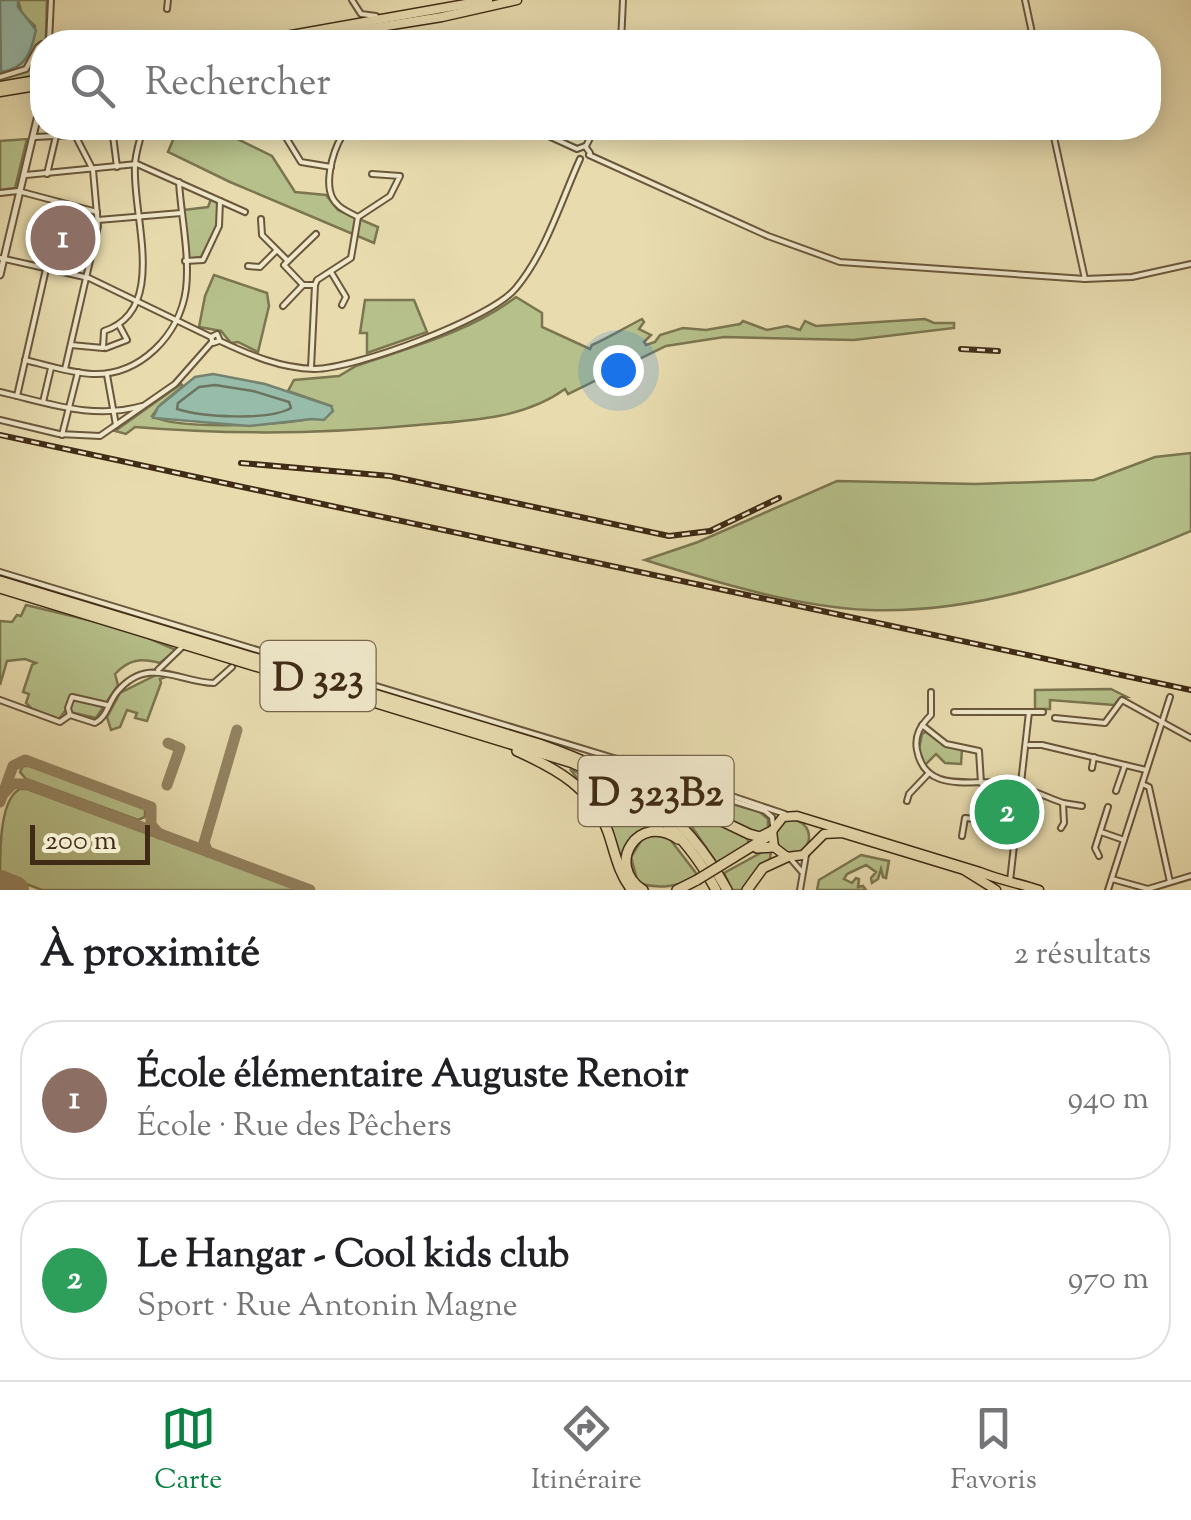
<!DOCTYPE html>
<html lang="fr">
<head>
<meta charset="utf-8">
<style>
	body { margin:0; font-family:"Sorts Mill Goudy",serif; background:#f6f6f6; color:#202124 }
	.scale { position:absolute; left:30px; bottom:25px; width:120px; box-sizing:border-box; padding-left:10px; border:5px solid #402b16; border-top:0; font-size:28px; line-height:35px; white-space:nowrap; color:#402b16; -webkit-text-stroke:8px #f0e8cb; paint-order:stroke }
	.you { position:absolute; left:618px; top:370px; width:35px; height:35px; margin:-25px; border:8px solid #fff; border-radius:50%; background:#1a73e8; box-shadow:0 0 0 15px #1a73e833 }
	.badge { display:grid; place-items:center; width:65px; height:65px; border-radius:50%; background:#0b8043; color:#fff; font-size:32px; font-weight:700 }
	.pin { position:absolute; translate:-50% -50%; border:5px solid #fff; box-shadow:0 2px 10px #0006 }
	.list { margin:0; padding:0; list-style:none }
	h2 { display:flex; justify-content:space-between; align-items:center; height:130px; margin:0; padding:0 40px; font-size:42px }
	h2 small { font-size:32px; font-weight:400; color:#757577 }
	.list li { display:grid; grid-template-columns:65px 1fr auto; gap:30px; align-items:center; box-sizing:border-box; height:160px; margin:0 20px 20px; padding:0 20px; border:2px solid #e0e0e0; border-radius:40px }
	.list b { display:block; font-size:38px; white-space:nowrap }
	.list p { margin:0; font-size:32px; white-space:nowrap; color:#757577 }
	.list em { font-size:32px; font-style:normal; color:#757577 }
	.icon { flex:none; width:55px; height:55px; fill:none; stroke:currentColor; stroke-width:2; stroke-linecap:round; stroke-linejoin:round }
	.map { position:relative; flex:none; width:1191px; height:890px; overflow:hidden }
	.search { position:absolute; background:#fff; box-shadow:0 5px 25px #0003; left:30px; right:30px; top:30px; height:110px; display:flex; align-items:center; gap:25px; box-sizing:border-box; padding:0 35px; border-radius:40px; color:#757577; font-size:38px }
	.sheet { height:490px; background:#fff }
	nav { display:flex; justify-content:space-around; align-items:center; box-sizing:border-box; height:140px; border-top:2px solid #e0e0e0; background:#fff; font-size:28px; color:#757577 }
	nav a { display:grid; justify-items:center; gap:5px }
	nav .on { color:#0b8043 }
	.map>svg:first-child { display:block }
	.green { fill:#b6c08a; stroke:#7b7650; stroke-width:2.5 }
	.water { fill:#97bcaa; stroke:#74826f; stroke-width:2.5 }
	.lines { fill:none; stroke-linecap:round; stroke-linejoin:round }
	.shore { stroke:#6c7460; stroke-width:2.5 }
	.taxiway { stroke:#948462; stroke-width:11 }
	.runway { stroke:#948462; stroke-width:28 }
	.minor-casing { stroke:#6a573c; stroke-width:8 }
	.tertiary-casing { stroke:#6a573c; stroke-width:9 }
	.primary-casing { stroke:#402b16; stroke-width:11 }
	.trunk-casing { stroke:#402b16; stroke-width:12 }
	.minor { stroke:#f0e8cb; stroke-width:4 }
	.tertiary { stroke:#f0e8cb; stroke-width:5 }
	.primary { stroke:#e8dcaf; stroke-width:8 }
	.trunk { stroke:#e8dcaf; stroke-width:9 }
	.rail-casing { stroke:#402b16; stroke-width:6 }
	.rail { stroke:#f0e8cb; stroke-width:2.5; stroke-dasharray:8; stroke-linecap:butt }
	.trunk-bridge-casing { stroke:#402b16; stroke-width:12; stroke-linecap:butt }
	.trunk-bridge { stroke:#e8dcaf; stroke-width:9 }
	.labels { text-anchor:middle; stroke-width:8; stroke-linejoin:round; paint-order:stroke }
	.shield { fill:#f0e8cb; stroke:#75644c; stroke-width:2.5 }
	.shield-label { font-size:40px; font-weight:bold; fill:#402b16 }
</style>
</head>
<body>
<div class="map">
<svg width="1191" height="890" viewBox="0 0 1191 890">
	<rect width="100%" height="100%" fill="#e8dcaf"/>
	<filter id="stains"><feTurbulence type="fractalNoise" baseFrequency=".002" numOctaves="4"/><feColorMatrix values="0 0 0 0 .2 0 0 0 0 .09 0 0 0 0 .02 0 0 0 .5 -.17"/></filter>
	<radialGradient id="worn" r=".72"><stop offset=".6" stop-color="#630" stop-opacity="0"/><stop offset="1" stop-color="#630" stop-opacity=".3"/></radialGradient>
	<g class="green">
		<path d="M 18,0 L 47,0 L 46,36 L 35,78 L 0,84 L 0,72 C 28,68 31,51 35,26 L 22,14 Z"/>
		<path d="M 178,128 L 215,128 L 272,156 L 295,192 L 326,195 L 338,210 L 378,227 L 374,243 L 230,182 L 168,152 Z"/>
		<path d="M 27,139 L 15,188 L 0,190 L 0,141 Z"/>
		<path d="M 211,199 L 218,203 L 217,227 L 201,257 L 188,259 L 183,210 L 208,207 Z"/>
		<path d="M 214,275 L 267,293 L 269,306 L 258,352 L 238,342 L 231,343 L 221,331 L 199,327 L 205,296 Z"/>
		<path d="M 516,297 L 542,313 L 542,327 L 590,349 L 592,345 C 610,337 626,327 642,319 L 644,322 L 639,329 L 651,335 L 644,342 L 646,345 L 655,342 L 660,335 L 683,328 L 706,330 L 740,324 L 743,321 L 767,330 L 787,326 L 800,330 L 805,321 L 816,326 L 925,319 L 934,323 L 954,323 L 954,328 L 854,340 L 724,337 L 666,346 L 568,394 L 565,389 C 524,419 468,421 418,425 C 323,434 230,435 135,427 L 126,434 L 115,431 L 181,384 L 183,386 L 160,405 L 152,416 C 176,430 274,425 303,420 C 313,419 322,411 331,406 L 288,391 L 294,380 L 339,376 L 356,366 C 411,347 470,332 516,297 Z"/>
		<path d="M 365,300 L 414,300 L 427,332 L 367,353 L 367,333 L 360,333 Z"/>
		<path d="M 1191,453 L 1191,531 C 1088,575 982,614 868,610 C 797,607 712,581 645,560 L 698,542 L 837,481 L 976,484 L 1094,480 L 1155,457 Z"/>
		<path d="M 26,605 L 130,630 L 176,650 L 160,663 C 141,658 129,659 115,674 L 118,685 L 96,718 L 65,711 L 59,719 L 32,709 L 26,703 L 29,694 L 23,692 L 32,665 L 36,663 L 25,659 L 7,661 L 0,685 L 0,621 L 12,622 L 17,615 L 21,616 Z"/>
		<path d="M 158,674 L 168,676 L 160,679 L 161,683 L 147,721 L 135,718 L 137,713 L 127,710 L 120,727 L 111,730 L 107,717 L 120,693 Z"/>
		<path d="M 1111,689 L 1127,697 L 1120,698 L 1114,705 L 1050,700 L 1050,709 L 1035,709 L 1035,690 Z"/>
		<path d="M 926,732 L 946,746 L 962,749 L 961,764 L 945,763 L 936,754 L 925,765 L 919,749 L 922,734 Z"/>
		<path d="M 23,766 L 32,766 L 139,806 L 145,809 L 145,817 L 138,820 L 26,779 L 20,772 Z"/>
		<path d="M 570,769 L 627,797 L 665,828 C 647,829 627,841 621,859 L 605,814 Z"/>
		<path d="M 640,777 L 760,812 L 768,819 L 768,829 L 759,833 L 749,829 Z"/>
		<path d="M 20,789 L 27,789 L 300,890 L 42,890 L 0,874 C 0,849 0,799 20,789 Z"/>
		<path d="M 664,799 L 743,835 L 748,839 L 748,845 L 718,865 L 688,821 Z"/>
		<circle cx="792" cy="837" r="17"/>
		<path d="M 654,835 L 669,838 L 699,877 C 678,886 660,890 638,883 L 631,857 L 642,839 Z"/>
		<path d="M 766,850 L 771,851 L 770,859 L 744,890 L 732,890 L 724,873 Z"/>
		<path d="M 861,855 L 889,861 L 886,878 L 883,877 L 881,869 L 878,879 L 872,883 L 871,878 L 876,872 L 866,865 L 847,874 L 844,879 L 852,883 L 856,878 L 859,879 L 858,887 L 863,886 L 866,890 L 817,890 L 819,880 Z"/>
	</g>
	<g class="water">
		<path d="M 0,0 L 18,0 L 18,7 L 36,30 C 31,53 26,68 1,72 Z"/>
		<path d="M 213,374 L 265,384 L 331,406 L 333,411 L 324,420 L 312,419 L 249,426 L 153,418 L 158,407 L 195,377 Z"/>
	</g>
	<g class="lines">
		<path class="shore" d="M 215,385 L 253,391 L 289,402 L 291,408 C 268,421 202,417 177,409 L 178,403 L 199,387 Z"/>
		<g class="taxiway">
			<path d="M 167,785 L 180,748 L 168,743"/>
			<path d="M 4,793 L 13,784 L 27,784 L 310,890"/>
			<path d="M 0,802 L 13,766 L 25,760 L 151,807 L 151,825 L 159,834"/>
			<path d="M 208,852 L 204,843 L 237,730"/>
		</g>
		<path class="runway" d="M 0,884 L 15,890"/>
		<g class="minor-casing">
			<g id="minor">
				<path d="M 352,0 L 361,14 L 376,16"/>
				<path d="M 1025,0 L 1034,42"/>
				<path d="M 167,9 L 168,0"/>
				<path d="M 49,42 L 51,0"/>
				<path d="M 621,42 L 623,0"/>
				<path d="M 0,77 L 26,69 L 38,47 L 42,44"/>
				<path d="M 112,128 L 117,167"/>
				<path d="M 265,128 L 277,128"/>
				<path d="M 531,128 L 577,149 L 585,146 L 590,153"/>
				<path d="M 1052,128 L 1085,279"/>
				<path d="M 282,131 L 301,162 L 331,167"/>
				<path d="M 35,137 L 75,135"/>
				<path d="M 586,146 L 595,128"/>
				<path d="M 589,155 L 768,236 L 840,262 L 1085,279 L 1132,277 L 1191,264"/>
				<path d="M 47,174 L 56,136"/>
				<path d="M 372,174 L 400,176 L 390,196 L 358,217 C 351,213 342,210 337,204 C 321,189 333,151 342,136 L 355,132 L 425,135 L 435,128"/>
				<path d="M 26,175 L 137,164 L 245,212"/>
				<path d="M 0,193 L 18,191 L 97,212"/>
				<path d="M 261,219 L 262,235 L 288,261 L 284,265 L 303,285 L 313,285"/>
				<path d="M 98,220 L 181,213"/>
				<path d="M 0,258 L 89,278 L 211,337 L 213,343 L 219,341"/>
				<path d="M 185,261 L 203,260 L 219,226 L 220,201"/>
				<path d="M 288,261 L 316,234"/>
				<path d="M 248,266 L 260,267 L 276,251"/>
				<path d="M 331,272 L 346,297 L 342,305"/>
				<path d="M 283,306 L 303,285"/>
				<path d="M 211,337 L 217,334 L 220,341 C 250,355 280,368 314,369 C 354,369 491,319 516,288 C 546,252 561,201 580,159"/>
				<path d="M 71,345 L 103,348 L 104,331 C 169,310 132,216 135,166 C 135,154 140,140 143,128"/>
				<path d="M 106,348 L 127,340 L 119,325"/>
				<path d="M 25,360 C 46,365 70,373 92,374 C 140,376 180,335 186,289 C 190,255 181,216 179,182"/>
				<path d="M 311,368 L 315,285 L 317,280 L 351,258 L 358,217"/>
				<path d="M 65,369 L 98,226 L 93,170 L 75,135 L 75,128"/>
				<path d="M 107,375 L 116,425"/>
				<path d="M 0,392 C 49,403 92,420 142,406"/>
				<path d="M 17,396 L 46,269"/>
				<path d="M 43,402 L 51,368"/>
				<path d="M 0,420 L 59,434 L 100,436 L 175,384 L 212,342"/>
				<path d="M 62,435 L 78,372"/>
				<path d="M 0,572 L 663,773 L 785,814"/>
				<path d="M 158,670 L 182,647"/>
				<path d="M 931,692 L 931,715 C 921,725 914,735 917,750 C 925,794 971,779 1003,783 C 1024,786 1044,796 1063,803 L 1064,823 L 1061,828"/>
				<path d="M 0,700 L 60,722 L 70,715 L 95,723 C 107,717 108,703 117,692 C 148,655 178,682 214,683 L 232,667"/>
				<path d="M 954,712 L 1029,712 L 1010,881"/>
				<path d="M 1029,712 L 1043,712"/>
				<path d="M 70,715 L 68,708 L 72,697 L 107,705"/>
				<path d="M 1055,718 L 1105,723 L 1122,700 L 1191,738"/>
				<path d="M 922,725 L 946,744 L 979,751 L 981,783"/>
				<path d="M 1029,745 L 1042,745 L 1146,770"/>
				<path d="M 629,766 L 638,771 L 765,811 L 772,817 L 773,825"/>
				<path d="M 1092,768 L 1094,757"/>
				<path d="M 1142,784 L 1149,787 L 1170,882"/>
				<path d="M 1116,791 L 1125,765"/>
				<path d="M 907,801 L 909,794 L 929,773"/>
				<path d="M 1063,803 L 1082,806"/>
				<path d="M 1101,832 L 1124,840"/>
				<path d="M 962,836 L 965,818 L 1017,823"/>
				<path d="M 1099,856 L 1095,848 L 1108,807"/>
				<path d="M 789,857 L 802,872"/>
				<path d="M 1112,879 L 1148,889 L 1191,876"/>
				<path d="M 800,890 L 806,855"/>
				<path d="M 1108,890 L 1170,697"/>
			</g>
		</g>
		<g class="tertiary-casing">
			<path id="tertiary" d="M 0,275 L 42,98 L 42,84"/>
		</g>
		<g class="primary-casing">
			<g id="primary">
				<path d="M 251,42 L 488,0"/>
				<path d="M 286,42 L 442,17 L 517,0"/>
				<path d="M 0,86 L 42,79"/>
				<path d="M 0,92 L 42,85"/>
				<path d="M 996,890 L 964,870 L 842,833 L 824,834 L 803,855 L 787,857 L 774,847 L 772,831 L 783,817 L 797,816 L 980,872 C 999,880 1018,883 1039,890"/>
			</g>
		</g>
		<g class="trunk-casing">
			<g id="trunk">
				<path d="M 0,581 L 539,744 C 625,774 682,807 727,890"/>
				<path d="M 0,588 L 573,763 C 635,790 684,829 716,890"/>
				<path d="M 517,751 C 557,769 592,788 608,832 C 615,852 618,873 632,890"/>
				<path d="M 634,779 L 749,834 L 760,837 L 772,831"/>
				<path d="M 757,848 L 774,847"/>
				<path d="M 723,864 L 767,837"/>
				<path d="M 643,890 C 604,865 639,811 678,839"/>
				<path d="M 677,890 L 697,880"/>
				<path d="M 747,890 L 763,868 L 787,857"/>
			</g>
		</g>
		<use href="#minor" class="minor"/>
		<use href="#tertiary" class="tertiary"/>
		<use href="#primary" class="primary"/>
		<use href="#trunk" class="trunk"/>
		<g class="rail-casing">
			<g id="rail">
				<path d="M 961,349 L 998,351"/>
				<path d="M 0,435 L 1191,690"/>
				<path d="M 241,463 L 390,476 L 669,536 L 710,531 L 779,498"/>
			</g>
		</g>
		<use href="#rail" class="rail"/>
		<g class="trunk-bridge-casing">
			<path id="trunk-bridge" d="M 697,880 L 723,864"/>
		</g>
		<use href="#trunk-bridge" class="trunk-bridge"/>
	</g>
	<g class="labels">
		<g class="shield">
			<rect x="260.5" y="641" width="115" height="70" rx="8"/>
			<rect x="578.5" y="756" width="155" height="70" rx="8"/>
		</g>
		<g class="shield-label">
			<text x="318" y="690">D 323</text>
			<text x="656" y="805">D 323B2</text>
		</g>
	</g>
	<rect width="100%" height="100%" filter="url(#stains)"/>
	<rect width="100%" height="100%" fill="url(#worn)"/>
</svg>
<div class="scale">200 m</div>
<div class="you"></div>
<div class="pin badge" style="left:63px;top:238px;background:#8d6e63">1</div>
<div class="pin badge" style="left:1007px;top:812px;background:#2e9e5b">2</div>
<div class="search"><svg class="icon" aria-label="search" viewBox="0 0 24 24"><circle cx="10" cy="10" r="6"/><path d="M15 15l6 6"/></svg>Rechercher</div>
</div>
<section class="sheet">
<h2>À proximité<small>2 résultats</small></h2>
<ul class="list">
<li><span class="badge" style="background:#8d6e63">1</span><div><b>École élémentaire Auguste Renoir</b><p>École · Rue des Pêchers</p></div><em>940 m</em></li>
<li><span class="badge" style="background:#2e9e5b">2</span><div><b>Le Hangar - Cool kids club</b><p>Sport · Rue Antonin Magne</p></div><em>970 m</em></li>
</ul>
</section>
<nav>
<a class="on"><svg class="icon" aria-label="map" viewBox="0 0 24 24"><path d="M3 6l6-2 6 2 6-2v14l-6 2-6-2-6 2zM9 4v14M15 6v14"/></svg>Carte</a>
<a><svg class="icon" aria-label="directions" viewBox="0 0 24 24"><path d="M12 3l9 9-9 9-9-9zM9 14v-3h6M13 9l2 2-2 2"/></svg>Itinéraire</a>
<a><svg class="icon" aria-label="saved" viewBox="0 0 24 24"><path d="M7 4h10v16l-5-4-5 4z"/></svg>Favoris</a>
</nav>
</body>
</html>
